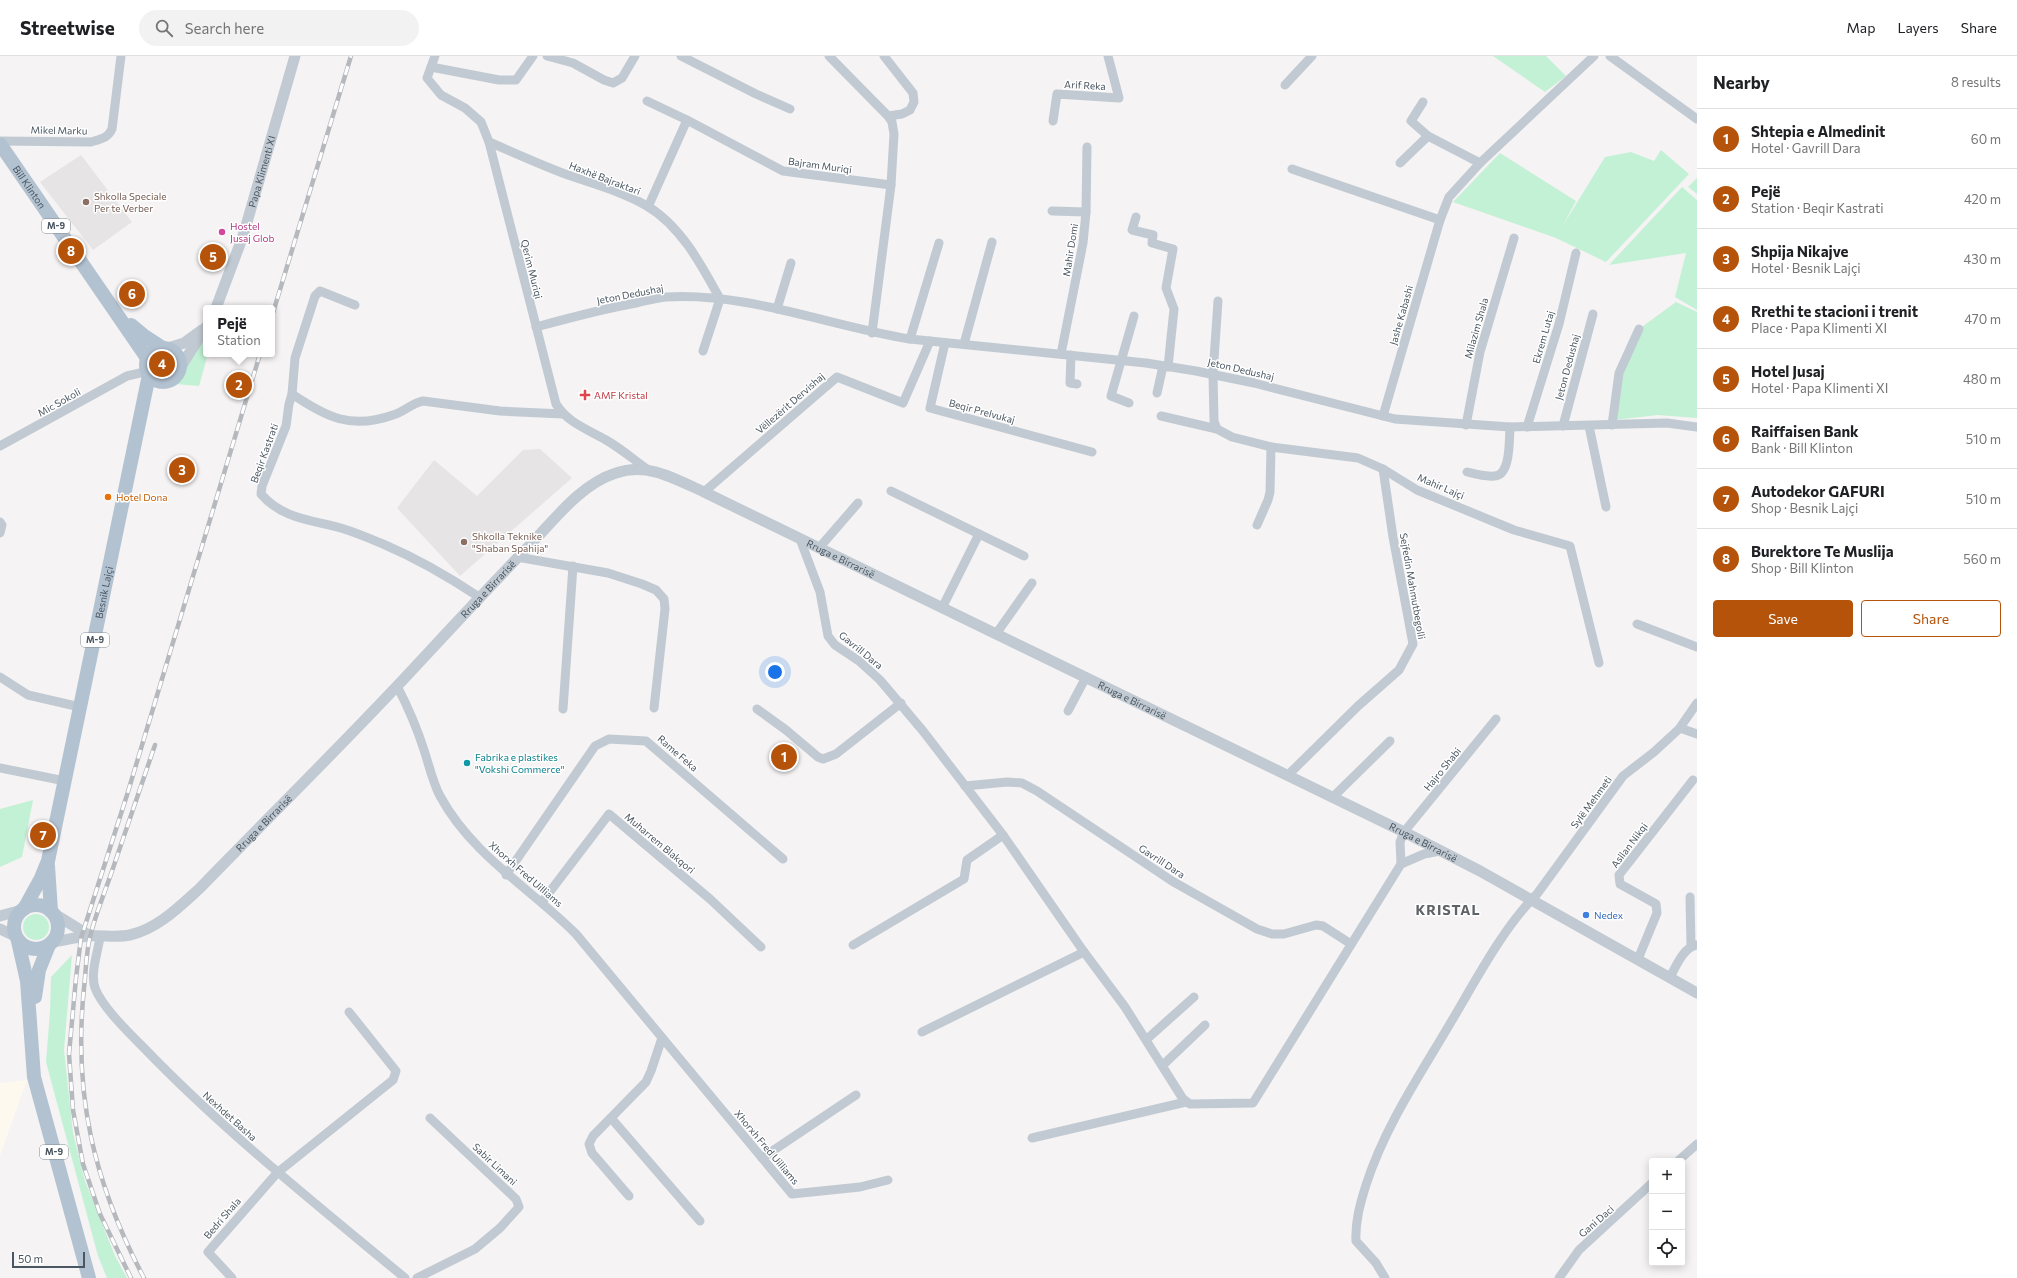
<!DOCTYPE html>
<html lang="en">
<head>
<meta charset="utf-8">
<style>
	body { margin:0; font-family:Commissioner,sans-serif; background:#f2f2f2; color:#202124 }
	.controls { position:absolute; right:12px; bottom:12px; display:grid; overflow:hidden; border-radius:4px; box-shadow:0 2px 10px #0003 }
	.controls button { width:36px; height:36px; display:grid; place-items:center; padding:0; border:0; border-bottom:1px solid #e0e0e0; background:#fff; color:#202124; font:20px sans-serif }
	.scale { position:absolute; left:12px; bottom:10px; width:73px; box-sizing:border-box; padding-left:4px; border:2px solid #4a5661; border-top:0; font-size:11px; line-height:14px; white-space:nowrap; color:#4a5661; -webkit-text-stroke:3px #fff; paint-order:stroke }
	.you { position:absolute; left:775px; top:616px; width:14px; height:14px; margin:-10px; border:3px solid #fff; border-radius:50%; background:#1a73e8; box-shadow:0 0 0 6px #1a73e833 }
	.badge { display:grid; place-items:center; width:26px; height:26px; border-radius:50%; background:#b45309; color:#fff; font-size:13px; font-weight:700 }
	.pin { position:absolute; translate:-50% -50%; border:2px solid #fff; box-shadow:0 1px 4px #0006 }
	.popup { position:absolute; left:203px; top:249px; width:72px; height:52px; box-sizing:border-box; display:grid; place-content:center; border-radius:4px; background:#fff; filter:drop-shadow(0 1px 3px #0005); font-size:13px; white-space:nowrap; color:#757577 }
	.popup b { font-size:15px; color:#202124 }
	.popup::after { content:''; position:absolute; left:50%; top:100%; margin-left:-8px; border:8px solid transparent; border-top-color:#fff }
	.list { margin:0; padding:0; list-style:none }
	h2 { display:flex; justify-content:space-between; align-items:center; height:52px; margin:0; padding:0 16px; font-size:17px }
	h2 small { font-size:13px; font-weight:400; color:#757577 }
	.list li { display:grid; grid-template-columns:26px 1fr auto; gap:12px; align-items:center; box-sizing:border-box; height:60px; padding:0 16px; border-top:1px solid #e0e0e0 }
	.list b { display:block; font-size:15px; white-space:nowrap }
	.list p { margin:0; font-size:13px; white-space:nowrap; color:#757577 }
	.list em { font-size:13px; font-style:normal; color:#757577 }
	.actions { display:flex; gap:8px; padding:12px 16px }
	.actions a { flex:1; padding:9px 0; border:1px solid #b45309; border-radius:4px; text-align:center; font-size:14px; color:#b45309 }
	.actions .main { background:#b45309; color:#fff }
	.icon { flex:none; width:22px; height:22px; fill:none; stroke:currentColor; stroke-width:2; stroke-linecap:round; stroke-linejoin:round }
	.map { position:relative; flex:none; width:1697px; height:1222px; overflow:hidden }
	header { display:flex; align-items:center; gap:24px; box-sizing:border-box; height:56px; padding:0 20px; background:#fff; border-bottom:1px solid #e0e0e0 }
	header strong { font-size:19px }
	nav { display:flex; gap:22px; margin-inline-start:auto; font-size:14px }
	.search { width:280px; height:36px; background:#f2f2f2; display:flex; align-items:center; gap:10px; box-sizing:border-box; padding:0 14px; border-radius:22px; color:#757577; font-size:15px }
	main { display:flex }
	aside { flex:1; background:#fff }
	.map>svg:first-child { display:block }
	.commercial { fill:#fdf9ef }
	.education { fill:#e6e4e5 }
	.green { fill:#c3f1d5 }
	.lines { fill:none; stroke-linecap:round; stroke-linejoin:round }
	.minor { stroke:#c1cad2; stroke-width:9 }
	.tertiary { stroke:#c1cad2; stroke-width:11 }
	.primary { stroke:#b3c2d1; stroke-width:14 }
	.rail-casing { stroke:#b5b8bd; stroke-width:4.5 }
	.rail { stroke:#fff; stroke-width:3; stroke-dasharray:9; stroke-linecap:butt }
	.education-dot { fill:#8d6e63; stroke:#fff; stroke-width:1.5 }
	.hotel-dot { fill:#d1479c; stroke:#fff; stroke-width:1.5 }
	.health-dot { fill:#e0444e; stroke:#fff; stroke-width:1.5 }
	.food-dot { fill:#e8710a; stroke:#fff; stroke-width:1.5 }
	.culture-dot { fill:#0f9aa8; stroke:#fff; stroke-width:1.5 }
	.shop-dot { fill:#3f7fe0; stroke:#fff; stroke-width:1.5 }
	.labels { text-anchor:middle; stroke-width:3; stroke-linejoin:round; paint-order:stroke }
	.shield { fill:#fff; stroke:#808990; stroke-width:1 }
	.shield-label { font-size:9px; font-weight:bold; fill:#4a5661 }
	.street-label { font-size:10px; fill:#4a5661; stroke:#fff }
	.education-label { font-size:10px; fill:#785e54; stroke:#fff; text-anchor:start }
	.hotel-label { font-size:10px; fill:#b23c85; stroke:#fff; text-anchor:start }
	.health-label { font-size:10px; fill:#be3a42; stroke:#fff; text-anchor:start }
	.food-label { font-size:10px; fill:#c56008; stroke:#fff; text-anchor:start }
	.culture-label { font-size:10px; fill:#0d838f; stroke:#fff; text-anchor:start }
	.shop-label { font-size:10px; fill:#366cbe; stroke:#fff; text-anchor:start }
	.district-label { font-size:14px; font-weight:bold; letter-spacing:1px; fill:#5f6368; stroke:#fff }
</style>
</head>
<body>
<header>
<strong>Streetwise</strong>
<div class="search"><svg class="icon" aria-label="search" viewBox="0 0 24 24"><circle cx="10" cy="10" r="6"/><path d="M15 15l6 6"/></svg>Search here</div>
<nav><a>Map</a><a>Layers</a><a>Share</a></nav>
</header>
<main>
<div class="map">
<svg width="1697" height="1222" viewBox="0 0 1697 1222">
	<rect width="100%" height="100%" fill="#f5f3f3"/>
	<path class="commercial" d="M 27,1024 L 0,1100 L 0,1027 Z"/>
	<g class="education">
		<path d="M 81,99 L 132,166 L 93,194 L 40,126 Z"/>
		<path d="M 540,393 L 572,422 L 460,520 L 397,452 L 434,404 L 477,440 L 523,394 Z"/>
	</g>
	<g class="green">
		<path d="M 1493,0 L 1546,0 L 1566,20 L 1545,36 Z"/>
		<path d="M 1661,94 L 1689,118 L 1606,206 L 1556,182 L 1453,146 L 1500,97 L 1576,145 L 1562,171 L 1605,101 L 1631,96 L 1654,105 Z"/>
		<path d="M 1697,122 L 1697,138 L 1688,131 Z"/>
		<path d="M 1682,131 L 1697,144 L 1697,254 L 1675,241 L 1686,197 L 1609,209 Z"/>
		<path d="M 1676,246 L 1697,256 L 1697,362 L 1658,359 L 1613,364 L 1619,317 L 1639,273 Z"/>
		<path d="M 202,286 L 206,290 L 206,298 L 208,298 L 199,330 L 175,328 Z"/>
		<path d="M 33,744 L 22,801 L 0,811 L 0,753 Z"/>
		<circle cx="36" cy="871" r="13"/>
		<path d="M 72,899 L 64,994 L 73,1077 L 85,1125 L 115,1200 L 127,1222 L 107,1222 L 98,1200 L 46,1006 L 50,956 L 51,921 Z"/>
	</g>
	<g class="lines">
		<g class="minor">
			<path d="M 435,0 L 427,22 L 441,39 L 465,52 L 481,66 L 489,86 L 556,348 C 568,367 587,373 606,384 C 620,392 633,403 647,413"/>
			<path d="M 547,0 L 573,7 L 604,24 L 613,27 L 622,22 L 635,0"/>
			<path d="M 681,0 L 756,38 L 790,53"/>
			<path d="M 829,0 L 888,60 L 892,66 L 894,78 L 891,129 L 872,277"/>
			<path d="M 884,0 L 913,37 L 914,46 L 910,54 L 902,58 L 888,60"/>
			<path d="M 1610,0 L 1697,63"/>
			<path d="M 431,11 L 499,24 L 516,24 L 533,0"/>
			<path d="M 1285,29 L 1312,0"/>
			<path d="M 647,45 L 687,64 L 648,151"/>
			<path d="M 1423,46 L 1411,65 L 1428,80 L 1480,107"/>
			<path d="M 687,64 L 783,115 L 891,129"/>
			<path d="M 1053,65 L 1057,38 L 1119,42 L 1108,0"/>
			<path d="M 0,85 L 91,86 C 101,83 108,82 112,73 L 121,0"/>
			<path d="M 489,86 C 515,97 541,109 568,119 C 594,128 623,136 647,150 C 681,170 702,210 720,243 L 703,295"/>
			<path d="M 1400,107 L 1428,80"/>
			<path d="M 1292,113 L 1440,164 L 1383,360"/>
			<path d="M 1052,155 L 1086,156"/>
			<path d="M 1136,161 L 1132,174 L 1153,179 L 1152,187 L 1173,193 L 1166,232 L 1174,253 L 1168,311"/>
			<path d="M 1440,164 L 1449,141 L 1480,107 L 1594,0"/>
			<path d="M 1218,245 L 1213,318 L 1214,365 L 1217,373 L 1232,381 L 1271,391 L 1358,402 L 1383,413 L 1417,434 L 1514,474 L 1570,490 L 1599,607"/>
			<path d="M 355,249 L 320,235 L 315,240 L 295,302 L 292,338 L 289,348 L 286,370 L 262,430 L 261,438 C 283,464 314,464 344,473 C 357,477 371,483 383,488 C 418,503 449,521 479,541"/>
			<path d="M 777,253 L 791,207"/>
			<path d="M 536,271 C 569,262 602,253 636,247 C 645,245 656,242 666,241 C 747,236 830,270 910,283 L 1146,307 L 1196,315 L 1254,327 L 1395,363 L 1510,371 L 1667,367 L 1697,371"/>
			<path d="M 910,283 L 939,187"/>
			<path d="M 945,287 L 930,352 L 1092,396"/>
			<path d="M 964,288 L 992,186"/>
			<path d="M 1061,298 L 1083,187 L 1086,156 L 1087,91"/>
			<path d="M 1071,299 L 1070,327 L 1077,328"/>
			<path d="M 1157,337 L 1163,310"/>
			<path d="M 292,338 C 326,361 351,374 393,359 C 404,356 412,347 423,345 L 500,355 L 563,358"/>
			<path d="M 1129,347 L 1111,340 L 1134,260"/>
			<path d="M 1161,360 L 1217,373"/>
			<path d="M 1466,369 L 1480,296 L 1514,182"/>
			<path d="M 1612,369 L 1619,317 L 1639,273"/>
			<path d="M 1563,370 L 1593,258"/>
			<path d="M 1589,370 L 1606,451"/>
			<path d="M 1527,371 L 1559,268 L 1576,197"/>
			<path d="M 0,390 L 127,320 L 140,317 L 148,317"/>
			<path d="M 1467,416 C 1475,418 1485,421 1494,420 C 1511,420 1509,384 1510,371"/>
			<path d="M 891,435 L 1024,500"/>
			<path d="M 704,436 L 837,321 L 903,347 L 930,285"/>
			<path d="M 0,466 L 2,469 L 0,477"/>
			<path d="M 1257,469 L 1268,444 L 1270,436 L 1271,391"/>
			<path d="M 800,483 L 820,536 L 828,580 L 835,589 L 859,605 L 880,624 L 923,675 L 1003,779 L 1084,896 L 1125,951 L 1183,1043 L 1190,1048 L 1253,1047 L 1401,808 L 1400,786 L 1404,776 L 1496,663"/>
			<path d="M 819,492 L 858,447"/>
			<path d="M 517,501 L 608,517 L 642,528 L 656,534 L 664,543 L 665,553 L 654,652"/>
			<path d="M 942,552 L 979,478"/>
			<path d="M 1637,568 L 1697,591"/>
			<path d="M 996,578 L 1032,527"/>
			<path d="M 0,621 L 28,639 L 80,651"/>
			<path d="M 397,630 C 408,651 417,672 424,694 C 429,709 433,727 440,740 C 472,799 530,832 576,878 L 792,1138 L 860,1131 L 888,1124"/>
			<path d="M 563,653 L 573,510"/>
			<path d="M 757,653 L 786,674 L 818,701 L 823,703 L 836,698 L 901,647"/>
			<path d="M 1068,655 L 1086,621"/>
			<path d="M 1680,672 L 1697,678"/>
			<path d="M 0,712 L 65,725"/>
			<path d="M 1287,720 L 1358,650 L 1399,614 L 1413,588 L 1393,481 L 1383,413"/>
			<path d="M 965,730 L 1007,726 L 1022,727 L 1037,735 L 1172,825 L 1257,873 L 1272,878 L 1284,878 L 1316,869 L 1323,870 L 1351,888"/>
			<path d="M 1332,742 L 1390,685"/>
			<path d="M 1401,808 L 1424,798 L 1440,795"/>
			<path d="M 506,819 L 595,690 L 609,683 L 646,685 L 783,803"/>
			<path d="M 1690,841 L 1691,890"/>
			<path d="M 542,846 L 609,758 L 710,843 L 761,891"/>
			<path d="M 100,881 C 98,896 90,917 95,932 C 102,951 130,978 144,992 C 225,1076 316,1148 405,1222"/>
			<path d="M 853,889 L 964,823 L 967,804 L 1003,779"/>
			<path d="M 1638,903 L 1657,857 L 1656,848 L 1620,828 L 1619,819 L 1693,724"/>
			<path d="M 1670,921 C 1676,911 1683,892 1696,889"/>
			<path d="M 922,976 L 1084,896"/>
			<path d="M 1147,983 L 1194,941"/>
			<path d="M 1163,1009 L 1205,969"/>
			<path d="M 611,1062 L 700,1165"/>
			<path d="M 1032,1082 L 1186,1046"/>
			<path d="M 762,1102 L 856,1039"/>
			<path d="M 1678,1105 L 1697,1088"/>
			<path d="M 629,1140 L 592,1097 L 589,1088 L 593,1080 L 646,1026 L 651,1015 L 662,982"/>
			<path d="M 232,1222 L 208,1196 L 277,1117 L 393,1024 L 396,1015 L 349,956"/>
			<path d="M 417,1222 L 475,1193 L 500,1172 L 519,1151 L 516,1143 L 430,1062"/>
			<path d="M 1385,1222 L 1376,1207 L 1356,1185 C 1355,1166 1360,1148 1366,1129 C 1385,1070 1420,1019 1451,966 C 1476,924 1503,872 1537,838 L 1623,720 L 1654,696 L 1679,673 L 1697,647"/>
			<path d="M 1559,1222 L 1579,1194 L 1652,1127"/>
		</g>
		<g class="tertiary">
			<path id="s1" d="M 216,252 L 243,180 L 295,0"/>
			<path d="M 168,292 L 184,287 L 202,274"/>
			<path d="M 180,312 L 206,271"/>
			<path d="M 53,857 L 90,880"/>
			<path d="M 0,860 L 22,854"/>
			<path d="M 0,873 L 15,880"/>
			<path id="s2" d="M 53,886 C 65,884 77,881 89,880 C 103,879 116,882 130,879 C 157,873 178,852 199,833 C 265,765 333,698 398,629 C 442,582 485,535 530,489 C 555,463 581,428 616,417 C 648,406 675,423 704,436 L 1404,776 L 1480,815 L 1697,937"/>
		</g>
		<g class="primary">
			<path id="s3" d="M 0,88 L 147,302"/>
			<path d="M 131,269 L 143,279 L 163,292"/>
			<circle cx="163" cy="309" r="17"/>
			<path d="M 48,810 L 51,855"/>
			<circle cx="36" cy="871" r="22"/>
			<path id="s4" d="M 24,853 L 41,822 L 48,805 L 149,319"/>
			<path d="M 18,885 L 27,925 L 34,1021 L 89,1222"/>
			<path d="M 35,941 L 39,914 L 49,889"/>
		</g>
		<g class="rail-casing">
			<g id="rail">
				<path d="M 272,260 L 351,0"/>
				<path d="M 131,1222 L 100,1158 L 83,1108 L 73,1054 L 69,998 L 76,922 L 81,882 L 127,739 L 260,298"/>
				<path d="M 144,1222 C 94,1127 73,1039 84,932 C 86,915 86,897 90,881 C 95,860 104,838 111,818 C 126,775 140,732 155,689"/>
			</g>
		</g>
		<use href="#rail" class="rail"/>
	</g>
	<g class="education-dot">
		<circle cx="86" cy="146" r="4"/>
		<circle cx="464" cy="486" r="4"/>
	</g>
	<circle class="hotel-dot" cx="222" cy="176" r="4"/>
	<path class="health-dot" d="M583 333h4v4h4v4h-4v4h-4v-4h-4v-4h4z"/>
	<circle class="food-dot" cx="108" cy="441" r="4"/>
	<circle class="culture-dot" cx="467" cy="707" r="4"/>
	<circle class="shop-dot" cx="1586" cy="859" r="4"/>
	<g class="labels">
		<g class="shield">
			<rect x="42" y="163" width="28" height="14" rx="3"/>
			<rect x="81" y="577" width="28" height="14" rx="3"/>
			<rect x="40" y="1089" width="28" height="14" rx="3"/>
		</g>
		<g class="shield-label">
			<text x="56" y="173">M-9</text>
			<text x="95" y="587">M-9</text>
			<text x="54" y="1099">M-9</text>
		</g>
		<g class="street-label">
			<text transform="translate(1085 29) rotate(3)" y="4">Arif Reka</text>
			<text transform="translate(59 74) rotate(1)" y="4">Mikel Marku</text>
			<text transform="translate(820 109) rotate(8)" y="4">Bajram Muriqi</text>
			<text dy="4" stroke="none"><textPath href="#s1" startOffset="144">Papa Klimenti XI</textPath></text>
			<text transform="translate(605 122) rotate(21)" y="4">Haxhë Bajraktari</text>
			<text dy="4" stroke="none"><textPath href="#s3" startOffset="52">Bill Klinton</textPath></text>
			<text transform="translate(1070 194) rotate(-81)" y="4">Mahir Domi</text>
			<text transform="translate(532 213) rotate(76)" y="4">Qerim Muriqi</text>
			<text transform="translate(630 238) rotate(-11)" y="4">Jeton Dedushaj</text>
			<text transform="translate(1401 259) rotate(-74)" y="4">Jashe Kabashi</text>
			<text transform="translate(1476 272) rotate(-74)" y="4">Milazim Shala</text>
			<text transform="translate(1543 281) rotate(-74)" y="4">Ekrem Lutaj</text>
			<text transform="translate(1567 311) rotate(-75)" y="4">Jeton Dedushaj</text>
			<text transform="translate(1241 313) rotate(13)" y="4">Jeton Dedushaj</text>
			<text transform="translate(59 346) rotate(-29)" y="4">Mic Sokoli</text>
			<text transform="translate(790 347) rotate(-41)" y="4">Vëllezërit Dervishaj</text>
			<text transform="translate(982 355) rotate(15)" y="4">Beqir Prelvukaj</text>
			<text transform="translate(264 397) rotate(-70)" y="4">Beqir Kastrati</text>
			<text transform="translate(1441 430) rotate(23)" y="4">Mahir Lajçi</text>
			<text dy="4" stroke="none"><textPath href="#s2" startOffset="997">Rruga e Birrarisë</textPath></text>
			<text transform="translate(1413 530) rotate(80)" y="4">Sejfedin Mahmutbegolli</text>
			<text dy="4" stroke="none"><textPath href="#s2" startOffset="578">Rruga e Birrarisë</textPath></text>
			<text dy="4" stroke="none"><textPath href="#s4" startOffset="328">Besnik Lajçi</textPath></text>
			<text transform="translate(861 594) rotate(39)" y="4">Gavrill Dara</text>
			<text dy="4" stroke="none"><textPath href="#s2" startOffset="1321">Rruga e Birrarisë</textPath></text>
			<text transform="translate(678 697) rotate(41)" y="4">Rame Feka</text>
			<text transform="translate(1442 713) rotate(-51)" y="4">Hajro Shabi</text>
			<text transform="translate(1591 746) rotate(-54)" y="4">Sylë Mehmeti</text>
			<text dy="4" stroke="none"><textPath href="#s2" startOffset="254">Rruga e Birrarisë</textPath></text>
			<text dy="4" stroke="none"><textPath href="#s2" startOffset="1645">Rruga e Birrarisë</textPath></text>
			<text transform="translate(660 787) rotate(40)" y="4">Muharrem Blakqori</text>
			<text transform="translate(1629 789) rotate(-53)" y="4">Asllan Nikqi</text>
			<text transform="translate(1162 805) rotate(33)" y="4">Gavrill Dara</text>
			<text transform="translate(526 818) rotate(41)" y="4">Xhorxh Fred Uilliams</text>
			<text transform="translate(230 1060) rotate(42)" y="4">Nexhdet Basha</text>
			<text transform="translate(767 1091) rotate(50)" y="4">Xhorxh Fred Uilliams</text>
			<text transform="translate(495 1108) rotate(43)" y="4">Sabir Limani</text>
			<text transform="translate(222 1162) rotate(-49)" y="4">Bedri Shala</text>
			<text transform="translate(1596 1165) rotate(-41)" y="4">Gani Daci</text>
		</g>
		<g class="education-label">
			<text x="94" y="144">Shkolla Speciale<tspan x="94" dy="12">Per te Verber</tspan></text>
			<text x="472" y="484">Shkolla Teknike<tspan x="472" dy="12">"Shaban Spahija"</tspan></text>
		</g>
		<g class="hotel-label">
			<text x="230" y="174">Hostel<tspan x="230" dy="12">Jusaj Glob</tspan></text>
		</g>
		<g class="health-label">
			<text x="594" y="343">AMF Kristal</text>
		</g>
		<g class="food-label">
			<text x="116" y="445">Hotel Dona</text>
		</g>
		<g class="culture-label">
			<text x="475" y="705">Fabrika e plastikes<tspan x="475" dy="12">"Vokshi Commerce"</tspan></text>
		</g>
		<g class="shop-label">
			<text x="1594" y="863">Nedex</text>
		</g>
		<g class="district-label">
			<text x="1448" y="859">KRISTAL</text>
		</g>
	</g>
</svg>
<div class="controls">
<button>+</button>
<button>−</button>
<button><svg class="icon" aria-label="locate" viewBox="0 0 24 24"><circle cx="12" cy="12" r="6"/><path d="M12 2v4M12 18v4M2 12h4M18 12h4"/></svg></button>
</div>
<div class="scale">50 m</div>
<div class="you"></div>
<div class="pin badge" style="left:784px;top:701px">1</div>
<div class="pin badge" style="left:239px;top:329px">2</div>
<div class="popup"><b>Pejë</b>Station</div>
<div class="pin badge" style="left:182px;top:414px">3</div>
<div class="pin badge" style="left:162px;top:308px">4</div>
<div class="pin badge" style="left:213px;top:201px">5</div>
<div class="pin badge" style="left:132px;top:238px">6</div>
<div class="pin badge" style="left:43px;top:779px">7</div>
<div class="pin badge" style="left:71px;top:195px">8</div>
</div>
<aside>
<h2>Nearby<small>8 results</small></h2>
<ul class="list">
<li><span class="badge">1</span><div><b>Shtepia e Almedinit</b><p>Hotel · Gavrill Dara</p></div><em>60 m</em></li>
<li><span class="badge">2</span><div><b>Pejë</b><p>Station · Beqir Kastrati</p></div><em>420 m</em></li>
<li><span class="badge">3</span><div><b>Shpija Nikajve</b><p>Hotel · Besnik Lajçi</p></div><em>430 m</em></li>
<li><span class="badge">4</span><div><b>Rrethi te stacioni i trenit</b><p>Place · Papa Klimenti XI</p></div><em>470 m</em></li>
<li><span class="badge">5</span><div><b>Hotel Jusaj</b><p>Hotel · Papa Klimenti XI</p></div><em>480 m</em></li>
<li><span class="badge">6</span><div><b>Raiffaisen Bank</b><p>Bank · Bill Klinton</p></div><em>510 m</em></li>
<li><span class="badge">7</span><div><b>Autodekor GAFURI</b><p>Shop · Besnik Lajçi</p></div><em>510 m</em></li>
<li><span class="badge">8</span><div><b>Burektore Te Muslija</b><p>Shop · Bill Klinton</p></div><em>560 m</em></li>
</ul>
<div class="actions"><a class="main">Save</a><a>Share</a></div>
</aside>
</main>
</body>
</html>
